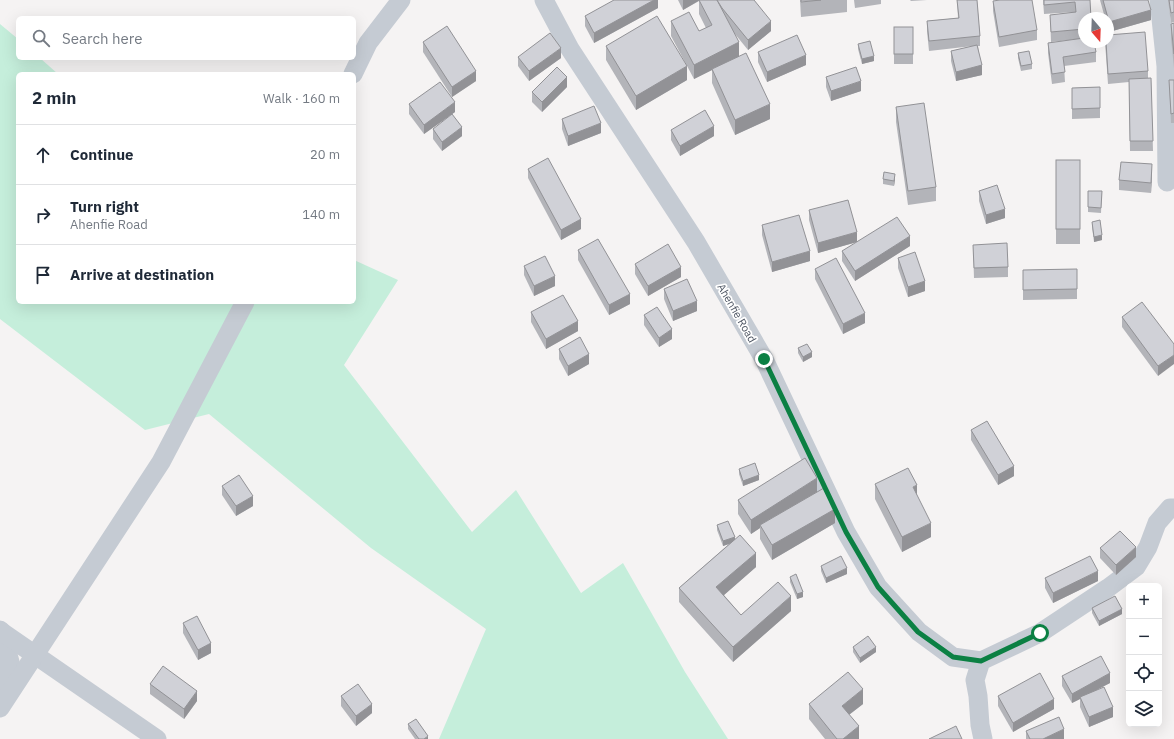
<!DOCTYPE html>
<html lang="en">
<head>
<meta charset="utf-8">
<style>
	body { margin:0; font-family:"IBM Plex Sans",sans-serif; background:#f6f6f7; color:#1f2937 }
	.controls { position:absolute; right:12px; bottom:12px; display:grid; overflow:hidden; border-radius:6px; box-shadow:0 4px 16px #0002 }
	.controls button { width:36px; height:36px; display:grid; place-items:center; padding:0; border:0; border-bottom:1px solid #e0e1e3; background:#fff; color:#1f2937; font:20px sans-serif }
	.compass { position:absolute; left:1078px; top:12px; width:36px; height:36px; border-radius:50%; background:#fff; box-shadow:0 4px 16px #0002; rotate:161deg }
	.stop { position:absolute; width:12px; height:12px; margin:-9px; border:3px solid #0b8043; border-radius:50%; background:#fff }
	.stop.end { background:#0b8043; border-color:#fff; box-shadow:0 1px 4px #0008 }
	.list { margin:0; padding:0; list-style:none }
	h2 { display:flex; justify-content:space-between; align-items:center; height:52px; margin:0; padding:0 16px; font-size:17px }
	h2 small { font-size:13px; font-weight:400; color:#747a83 }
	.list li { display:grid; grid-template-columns:26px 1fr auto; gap:12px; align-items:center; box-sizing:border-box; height:60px; padding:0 16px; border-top:1px solid #e0e1e3 }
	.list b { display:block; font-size:15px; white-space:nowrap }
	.list p { margin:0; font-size:13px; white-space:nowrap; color:#747a83 }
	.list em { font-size:13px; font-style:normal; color:#747a83 }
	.icon { flex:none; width:22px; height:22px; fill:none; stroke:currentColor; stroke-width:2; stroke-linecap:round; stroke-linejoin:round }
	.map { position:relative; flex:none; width:1174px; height:739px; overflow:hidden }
	.search { position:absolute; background:#fff; box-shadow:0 4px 16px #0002; left:16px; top:16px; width:340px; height:44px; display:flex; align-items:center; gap:10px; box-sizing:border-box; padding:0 14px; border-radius:6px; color:#747a83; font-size:15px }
	.panel { position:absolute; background:#fff; box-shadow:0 4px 16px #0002; left:16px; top:72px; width:340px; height:232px; border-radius:6px }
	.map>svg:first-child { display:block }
	.green { fill:#c5eedb }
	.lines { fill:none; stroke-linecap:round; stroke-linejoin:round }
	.street { stroke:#c5cbd3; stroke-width:19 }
	.wall { fill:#b3b4b9 }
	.shaded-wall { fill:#929296 }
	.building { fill:#d0d1d7; stroke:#929296 }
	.route { stroke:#0b8043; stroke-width:5 }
	.labels { text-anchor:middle; stroke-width:3.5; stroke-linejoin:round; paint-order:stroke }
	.street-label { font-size:11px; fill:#4b5360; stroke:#fff }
</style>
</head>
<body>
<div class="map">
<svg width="1174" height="739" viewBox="0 0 1174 739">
	<rect width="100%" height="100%" fill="#f5f3f3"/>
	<path class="green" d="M 0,24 L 18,39 L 18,58 L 40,58 L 58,74 L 18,74 L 18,302 L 354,302 L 354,260 L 398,280 L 344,365 L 472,532 L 516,490 L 581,593 L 623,563 L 685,672 L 728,739 L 439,739 L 486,629 L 371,548 L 209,414 L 145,430 L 0,319 Z"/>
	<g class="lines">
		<g class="street">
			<path d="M 544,0 L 570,49 L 696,242 L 764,359 L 846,532 L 878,587 L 919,632 L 953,657 L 981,661"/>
			<path d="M 1159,0 L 1166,66 L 1167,182"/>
			<path d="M 353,74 L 368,43 L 401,0"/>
			<path d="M 0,630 L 2,632 L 10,662 L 0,686"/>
			<path d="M 2,632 L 157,739"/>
			<path d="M 0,708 L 161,462 L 245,302"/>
			<path d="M 983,739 L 980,725 L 978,696 L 975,680 L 981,661 L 1040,633 L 1108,588 L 1136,567 L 1148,547 L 1157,523 L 1170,508 L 1174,508"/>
		</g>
	</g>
	<g class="wall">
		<path d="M 658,0 L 658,8 L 594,43 L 585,26 L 585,16 Z"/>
		<path d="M 678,0 L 754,0 L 771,31 L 748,50 L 735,34 L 739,56 L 770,119 L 735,135 L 712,83 L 712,70 L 694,79 L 671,36 L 671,21 L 699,31 L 706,28 L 699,14 L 699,1 L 683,10 Z"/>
		<path d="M 800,0 L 847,0 L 847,12 L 801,17 Z"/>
		<path d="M 854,0 L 881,0 L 881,4 L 855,8 Z"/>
		<path d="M 910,0 L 927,0 L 911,1 Z"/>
		<path d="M 957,0 L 977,0 L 980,36 L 980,46 L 978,46 L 982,75 L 956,81 L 951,61 L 951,51 L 973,46 L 929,51 L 927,31 L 927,21 L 958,18 Z"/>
		<path d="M 1043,0 L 1090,0 L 1084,18 L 1084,42 L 1096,52 L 1096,62 L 1064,66 L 1065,82 L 1052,84 L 1048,53 L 1048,43 L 1070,40 L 1051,42 L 1050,15 L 1075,12 L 1044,14 Z"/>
		<path d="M 1100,0 L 1148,0 L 1151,20 L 1109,32 L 1108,28 L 1108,18 L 1105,18 Z"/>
		<path d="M 1168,0 L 1174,0 L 1174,22 L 1171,23 Z"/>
		<path d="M 993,1 L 1037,30 L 1037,40 L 999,47 L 993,11 Z"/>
		<path d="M 1174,23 L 1174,68 L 1171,38 L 1171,24 Z"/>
		<rect x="894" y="27" width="19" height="37"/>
		<path d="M 423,42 L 476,81 L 452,97 L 423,52 Z"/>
		<path d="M 1105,42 L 1108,42 L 1148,71 L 1148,78 L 1151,78 L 1153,151 L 1130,151 L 1129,82 L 1108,84 Z"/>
		<path d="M 858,44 L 874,61 L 862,64 L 858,49 Z"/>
		<path d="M 606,46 L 687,80 L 636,110 L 606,60 Z"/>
		<path d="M 758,52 L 806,65 L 767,82 L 758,62 Z"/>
		<path d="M 1018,53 L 1032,64 L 1032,69 L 1021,71 L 1018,58 Z"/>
		<path d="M 518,57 L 561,58 L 529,81 L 518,66 Z"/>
		<path d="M 826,77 L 861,91 L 831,101 L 826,87 Z"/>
		<path d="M 1169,80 L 1174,80 L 1174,123 L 1171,123 Z"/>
		<path d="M 567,87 L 542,112 L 532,102 L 532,92 Z"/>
		<path d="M 1100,87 L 1100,118 L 1072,119 L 1072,88 Z"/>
		<path d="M 409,104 L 455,112 L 424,134 L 409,114 Z"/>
		<path d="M 896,107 L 936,187 L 936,201 L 908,205 L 896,122 Z"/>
		<path d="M 562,119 L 601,133 L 568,146 L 562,129 Z"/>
		<path d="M 433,129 L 462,136 L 442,151 L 433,139 Z"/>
		<path d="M 671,130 L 714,136 L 680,156 L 671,140 Z"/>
		<rect x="1056" y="160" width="24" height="84"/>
		<path d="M 528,169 L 581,229 L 561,240 L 528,178 Z"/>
		<path d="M 1152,174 L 1151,193 L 1119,190 L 1119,180 Z"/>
		<path d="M 883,179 L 895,179 L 894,186 L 883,184 Z"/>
		<path d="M 979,191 L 1005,218 L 986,224 L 979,201 Z"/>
		<path d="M 1088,191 L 1102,191 L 1101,213 L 1088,212 Z"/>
		<path d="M 809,210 L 857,242 L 818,253 L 809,220 Z"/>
		<path d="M 1092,222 L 1102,240 L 1094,242 L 1092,227 Z"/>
		<path d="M 762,225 L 810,261 L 772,272 L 762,235 Z"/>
		<path d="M 973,245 L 1008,267 L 1008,277 L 974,278 Z"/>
		<path d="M 910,246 L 855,281 L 842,261 L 842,251 Z"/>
		<path d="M 578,250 L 630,304 L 609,315 L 578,260 Z"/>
		<path d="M 898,258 L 925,291 L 908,297 L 898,268 Z"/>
		<path d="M 635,264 L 681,277 L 648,296 L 635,274 Z"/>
		<path d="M 524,266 L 555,286 L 534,296 L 524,275 Z"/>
		<path d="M 815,269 L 865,323 L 843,334 L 815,279 Z"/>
		<path d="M 1077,269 L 1077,299 L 1023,300 L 1023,270 Z"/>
		<path d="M 664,289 L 697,311 L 673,321 L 664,299 Z"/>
		<path d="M 531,312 L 578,331 L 546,349 L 531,322 Z"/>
		<path d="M 644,315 L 672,339 L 659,347 L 644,325 Z"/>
		<path d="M 1122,317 L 1174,344 L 1158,376 L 1122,327 Z"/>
		<path d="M 798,348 L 812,357 L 803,362 L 798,353 Z"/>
		<path d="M 559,349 L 589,364 L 568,376 L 559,359 Z"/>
		<path d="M 971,430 L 1014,476 L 998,485 L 971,440 Z"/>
		<path d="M 739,469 L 759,480 L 743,486 L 739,474 Z"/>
		<path d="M 875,484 L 931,537 L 902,552 L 875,499 Z"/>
		<path d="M 222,486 L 253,506 L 236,516 L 222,495 Z"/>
		<path d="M 817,492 L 835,523 L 772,560 L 760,539 L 760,528 L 751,534 L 738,514 L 738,500 Z"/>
		<path d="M 717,525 L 735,539 L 756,567 L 724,595 L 741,615 L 791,611 L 733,662 L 679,602 L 679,588 L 729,544 L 723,546 L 717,530 Z"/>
		<path d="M 1100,548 L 1136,557 L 1116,575 L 1100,558 Z"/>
		<path d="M 821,566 L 847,574 L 826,583 L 821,571 Z"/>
		<path d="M 790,577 L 803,597 L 797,599 L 790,582 Z"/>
		<path d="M 1045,578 L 1098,581 L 1053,603 L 1045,588 Z"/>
		<path d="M 1092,608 L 1122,614 L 1099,626 L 1092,613 Z"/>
		<path d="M 183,623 L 211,653 L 198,660 L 183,633 Z"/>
		<path d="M 853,647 L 876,652 L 860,663 L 853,652 Z"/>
		<path d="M 1062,676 L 1110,683 L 1098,689 L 1113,717 L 1089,727 L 1080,707 L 1080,699 L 1072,703 L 1062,686 Z"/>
		<path d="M 150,684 L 197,701 L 184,719 L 150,694 Z"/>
		<path d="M 341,696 L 372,713 L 356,726 L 341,706 Z"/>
		<path d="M 998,696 L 1054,709 L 1013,732 L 998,706 Z"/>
		<path d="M 809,704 L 863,704 L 849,715 L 859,739 L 825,739 L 809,719 Z"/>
		<path d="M 408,724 L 428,739 L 415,739 L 408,729 Z"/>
		<path d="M 1026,731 L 1064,739 L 1026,739 Z"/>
	</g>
	<g class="shaded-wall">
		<path d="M 654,0 L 658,0 L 658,8 L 594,43 L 594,33 Z"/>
		<path d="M 683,0 L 700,0 L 683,10 Z"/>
		<path d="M 1151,10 L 1151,20 L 1109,32 L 1109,22 Z"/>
		<path d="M 771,21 L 771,31 L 748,50 L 748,40 Z"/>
		<path d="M 739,42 L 739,57 L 712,69 L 712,70 L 694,79 L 694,65 Z"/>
		<path d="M 561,48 L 561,58 L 529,81 L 529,71 Z"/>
		<path d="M 806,55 L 806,65 L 767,82 L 767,72 Z"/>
		<path d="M 874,56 L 874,61 L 862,64 L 862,59 Z"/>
		<path d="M 982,65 L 982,75 L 956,81 L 956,72 Z"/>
		<path d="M 687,66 L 687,80 L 636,110 L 636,96 Z"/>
		<path d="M 476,71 L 476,81 L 452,97 L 452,87 Z"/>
		<path d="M 567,77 L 567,87 L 542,112 L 542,102 Z"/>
		<path d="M 861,81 L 861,91 L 831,101 L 831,91 Z"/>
		<path d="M 455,102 L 455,112 L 424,134 L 424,125 Z"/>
		<path d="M 770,104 L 770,119 L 735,135 L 735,120 Z"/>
		<path d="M 601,123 L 601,133 L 568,146 L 568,136 Z"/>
		<path d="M 714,126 L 714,136 L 680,156 L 680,146 Z"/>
		<path d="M 462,127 L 462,136 L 442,151 L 442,142 Z"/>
		<path d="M 1152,164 L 1152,174 L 1151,193 L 1151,183 Z"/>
		<path d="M 895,174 L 895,179 L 894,186 L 894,181 Z"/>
		<path d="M 1005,209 L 1005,218 L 986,224 L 986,215 Z"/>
		<path d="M 581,219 L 581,229 L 561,240 L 561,230 Z"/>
		<path d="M 857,232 L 857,242 L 818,253 L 818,243 Z"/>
		<path d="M 1102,235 L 1102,240 L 1094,242 L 1094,237 Z"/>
		<path d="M 910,236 L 910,246 L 855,281 L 855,271 Z"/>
		<path d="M 810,251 L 810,261 L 772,272 L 772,262 Z"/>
		<path d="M 681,267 L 681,277 L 648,296 L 648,286 Z"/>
		<path d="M 555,276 L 555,286 L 534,296 L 534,286 Z"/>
		<path d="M 925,281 L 925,291 L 908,297 L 908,287 Z"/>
		<path d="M 630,294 L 630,304 L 609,315 L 609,305 Z"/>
		<path d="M 697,301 L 697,311 L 673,321 L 673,311 Z"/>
		<path d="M 865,313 L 865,323 L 843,334 L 843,324 Z"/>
		<path d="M 578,321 L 578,331 L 546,349 L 546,339 Z"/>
		<path d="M 672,329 L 672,339 L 659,347 L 659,338 Z"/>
		<path d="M 812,352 L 812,357 L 803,362 L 803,357 Z"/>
		<path d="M 589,354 L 589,364 L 568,376 L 568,366 Z"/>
		<path d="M 1174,355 L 1174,364 L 1158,376 L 1158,366 Z"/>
		<path d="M 1014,466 L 1014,476 L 998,485 L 998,475 Z"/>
		<path d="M 759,475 L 759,480 L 743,486 L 743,481 Z"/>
		<path d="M 817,478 L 817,492 L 760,525 L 760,528 L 751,534 L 751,520 Z"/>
		<path d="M 917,485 L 917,499 L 913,487 Z"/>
		<path d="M 253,496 L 253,506 L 236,516 L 236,506 Z"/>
		<path d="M 835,509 L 835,523 L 772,560 L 772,545 Z"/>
		<path d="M 931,523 L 931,537 L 902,552 L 902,537 Z"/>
		<path d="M 735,537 L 735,542 L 723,546 L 723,541 Z"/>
		<path d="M 1136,547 L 1136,557 L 1116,575 L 1116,565 Z"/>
		<path d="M 756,553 L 756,567 L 716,602 L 716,587 Z"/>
		<path d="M 847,568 L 847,574 L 826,583 L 826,578 Z"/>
		<path d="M 1098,571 L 1098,581 L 1053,603 L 1053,593 Z"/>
		<path d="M 803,592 L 803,597 L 797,599 L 797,594 Z"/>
		<path d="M 791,596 L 791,611 L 733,662 L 733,647 Z"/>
		<path d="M 1122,609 L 1122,614 L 1099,626 L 1099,621 Z"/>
		<path d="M 211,643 L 211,653 L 198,660 L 198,650 Z"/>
		<path d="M 876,647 L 876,652 L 860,663 L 860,658 Z"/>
		<path d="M 1110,673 L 1110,683 L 1081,698 L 1080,697 L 1080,699 L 1072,703 L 1072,694 Z"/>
		<path d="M 863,689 L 863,704 L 842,720 L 842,706 Z"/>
		<path d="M 197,691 L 197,701 L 184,719 L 184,709 Z"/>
		<path d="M 1054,699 L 1054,709 L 1013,732 L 1013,723 Z"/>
		<path d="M 372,704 L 372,713 L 356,726 L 356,716 Z"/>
		<path d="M 1113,707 L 1113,717 L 1089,727 L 1089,717 Z"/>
		<path d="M 859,726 L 859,739 L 843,739 Z"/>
		<path d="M 1064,729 L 1064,739 L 1043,739 Z"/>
		<path d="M 428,736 L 428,739 L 424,739 Z"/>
	</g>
	<g class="building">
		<path d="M 614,0 L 654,0 L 594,33 L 585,16 Z"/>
		<path d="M 699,0 L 717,0 L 739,42 L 694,65 L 671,21 L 689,12 L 699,31 L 712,25 Z"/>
		<path d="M 717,0 L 754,0 L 771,21 L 748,40 L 722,8 Z"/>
		<path d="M 801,0 L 821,0 L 801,2 Z"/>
		<path d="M 957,0 L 977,0 L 980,36 L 929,41 L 927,21 L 959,18 Z"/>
		<path d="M 1000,0 L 1032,0 L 1037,30 L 999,37 L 993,1 Z"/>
		<path d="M 1044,0 L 1090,0 L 1091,18 L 1084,18 L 1084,29 L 1051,32 L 1050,15 L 1076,12 L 1075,2 L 1044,5 Z"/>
		<path d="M 1103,0 L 1148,0 L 1151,10 L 1109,22 Z"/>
		<path d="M 1169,0 L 1174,0 L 1174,12 L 1171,13 Z"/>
		<path d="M 657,16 L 687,66 L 636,96 L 606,46 Z"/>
		<path d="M 1174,23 L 1174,54 L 1171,24 Z"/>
		<path d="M 447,26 L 476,71 L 452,87 L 423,42 Z"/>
		<rect x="894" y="27" width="19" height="27"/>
		<path d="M 1145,32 L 1148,71 L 1108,74 L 1106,42 L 1108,42 L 1108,35 Z"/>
		<path d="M 550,33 L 561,48 L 529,71 L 518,57 Z"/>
		<path d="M 797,35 L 806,55 L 767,72 L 758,52 Z"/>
		<path d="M 1084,38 L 1084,42 L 1094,42 L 1096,52 L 1063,57 L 1065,72 L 1052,74 L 1048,43 Z"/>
		<path d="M 870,41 L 874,56 L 862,59 L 858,44 Z"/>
		<path d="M 977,45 L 982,65 L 956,72 L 951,51 Z"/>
		<path d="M 1029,51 L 1032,64 L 1021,66 L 1018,53 Z"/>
		<path d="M 746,53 L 770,104 L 735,120 L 712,69 Z"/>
		<path d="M 557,67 L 567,77 L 542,102 L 532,92 Z"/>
		<path d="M 856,67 L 861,81 L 831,91 L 826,77 Z"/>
		<path d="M 1151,78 L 1153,141 L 1130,141 L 1129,79 Z"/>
		<path d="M 1169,80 L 1174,80 L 1174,113 L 1171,114 Z"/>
		<path d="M 440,82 L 455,102 L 424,125 L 409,104 Z"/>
		<path d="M 1100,87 L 1100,108 L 1072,109 L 1072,88 Z"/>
		<path d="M 924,103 L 936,187 L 908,191 L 896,107 Z"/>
		<path d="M 594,106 L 601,123 L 568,136 L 562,119 Z"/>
		<path d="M 705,110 L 714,126 L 680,146 L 671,130 Z"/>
		<path d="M 452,114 L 462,127 L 442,142 L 433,129 Z"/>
		<path d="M 548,158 L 581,219 L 561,230 L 528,169 Z"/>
		<rect x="1056" y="160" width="24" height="69"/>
		<path d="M 1121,162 L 1152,164 L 1151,183 L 1119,180 Z"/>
		<path d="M 884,172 L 895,174 L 894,181 L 883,179 Z"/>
		<path d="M 997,185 L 1005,209 L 986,215 L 979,191 Z"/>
		<path d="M 1088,191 L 1102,191 L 1101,208 L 1088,207 Z"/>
		<path d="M 848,200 L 857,232 L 818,243 L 809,210 Z"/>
		<path d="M 799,215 L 810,251 L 772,262 L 762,225 Z"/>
		<path d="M 897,217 L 910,236 L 855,271 L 842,251 Z"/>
		<path d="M 1100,220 L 1102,235 L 1094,237 L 1092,222 Z"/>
		<path d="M 598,239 L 630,294 L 609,305 L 578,250 Z"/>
		<path d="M 1007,243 L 1008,267 L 974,268 L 973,245 Z"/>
		<path d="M 668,244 L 681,267 L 648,286 L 635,264 Z"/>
		<path d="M 915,252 L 925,281 L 908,287 L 898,258 Z"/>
		<path d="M 545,256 L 555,276 L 534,286 L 524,266 Z"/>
		<path d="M 836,258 L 865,313 L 843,324 L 815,269 Z"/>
		<path d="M 1077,269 L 1077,289 L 1023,290 L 1023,270 Z"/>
		<path d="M 687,279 L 697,301 L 673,311 L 664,289 Z"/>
		<path d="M 563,295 L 578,321 L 546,339 L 531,312 Z"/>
		<path d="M 1142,302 L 1174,344 L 1174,355 L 1158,366 L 1122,317 Z"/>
		<path d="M 657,307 L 672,329 L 659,338 L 644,315 Z"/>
		<path d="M 580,337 L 589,354 L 568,366 L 559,349 Z"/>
		<path d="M 807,344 L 812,352 L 803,357 L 798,348 Z"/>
		<path d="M 987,421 L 1014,466 L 998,475 L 971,430 Z"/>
		<path d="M 805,458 L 817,478 L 751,520 L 738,500 Z"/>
		<path d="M 755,463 L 759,475 L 743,481 L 739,469 Z"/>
		<path d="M 908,468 L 917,485 L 913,487 L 931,523 L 902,537 L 875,484 Z"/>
		<path d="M 239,475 L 253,496 L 236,506 L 222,486 Z"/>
		<path d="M 824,488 L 835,509 L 772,545 L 760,525 Z"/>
		<path d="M 728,521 L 735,537 L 723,541 L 717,525 Z"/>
		<path d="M 1120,531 L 1136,547 L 1116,565 L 1100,548 Z"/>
		<path d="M 740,535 L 756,553 L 716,587 L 741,615 L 778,582 L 791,596 L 733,647 L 679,588 Z"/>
		<path d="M 841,556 L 847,568 L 826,578 L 821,566 Z"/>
		<path d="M 1090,556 L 1098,571 L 1053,593 L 1045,578 Z"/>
		<path d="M 796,574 L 803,592 L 797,594 L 790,577 Z"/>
		<path d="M 1115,596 L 1122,609 L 1099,621 L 1092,608 Z"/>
		<path d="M 197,616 L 211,643 L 198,650 L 183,623 Z"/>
		<path d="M 868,636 L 876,647 L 860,658 L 853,647 Z"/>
		<path d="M 1101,656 L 1110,673 L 1072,694 L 1062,676 Z"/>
		<path d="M 163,666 L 197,691 L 184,709 L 150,684 Z"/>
		<path d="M 848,672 L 863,689 L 842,706 L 859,726 L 843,739 L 837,739 L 809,704 Z"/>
		<path d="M 1040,673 L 1054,699 L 1013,723 L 998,696 Z"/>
		<path d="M 358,684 L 372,704 L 356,716 L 341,696 Z"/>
		<path d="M 1104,687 L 1113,707 L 1089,717 L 1080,697 Z"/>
		<path d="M 1059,717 L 1064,729 L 1043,739 L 1030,739 L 1026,731 Z"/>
		<path d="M 416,719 L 428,736 L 424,739 L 419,739 L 408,724 Z"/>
		<path d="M 956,726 L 962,739 L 929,739 Z"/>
	</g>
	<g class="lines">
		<path class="route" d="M 764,359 L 846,532 L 878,587 L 918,632 L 953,657 L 981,661 L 1040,633"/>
	</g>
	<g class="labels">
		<g class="street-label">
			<text transform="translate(737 313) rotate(60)" y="4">Ahenfie Road</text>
		</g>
	</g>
</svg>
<div class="controls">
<button>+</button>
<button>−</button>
<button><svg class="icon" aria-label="locate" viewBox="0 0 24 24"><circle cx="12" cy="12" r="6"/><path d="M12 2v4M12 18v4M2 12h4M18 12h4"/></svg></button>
<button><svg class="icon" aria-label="layers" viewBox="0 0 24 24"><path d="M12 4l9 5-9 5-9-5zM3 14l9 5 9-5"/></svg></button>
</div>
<svg class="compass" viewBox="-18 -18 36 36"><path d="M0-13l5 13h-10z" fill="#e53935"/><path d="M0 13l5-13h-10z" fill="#747a83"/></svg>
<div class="stop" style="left:1040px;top:633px"></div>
<div class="stop end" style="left:764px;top:359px"></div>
<div class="search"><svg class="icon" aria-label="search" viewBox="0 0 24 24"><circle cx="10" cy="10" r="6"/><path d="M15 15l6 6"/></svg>Search here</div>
<section class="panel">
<h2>2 min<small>Walk · 160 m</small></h2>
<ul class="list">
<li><svg class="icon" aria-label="ahead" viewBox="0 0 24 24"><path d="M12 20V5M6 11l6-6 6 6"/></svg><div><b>Continue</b></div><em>20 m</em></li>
<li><svg class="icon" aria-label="right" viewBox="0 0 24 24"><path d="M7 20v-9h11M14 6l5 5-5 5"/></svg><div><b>Turn right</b><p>Ahenfie Road</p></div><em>140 m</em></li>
<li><svg class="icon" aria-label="arrive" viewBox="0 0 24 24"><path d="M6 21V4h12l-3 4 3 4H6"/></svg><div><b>Arrive at destination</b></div></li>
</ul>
</section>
</div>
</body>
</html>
